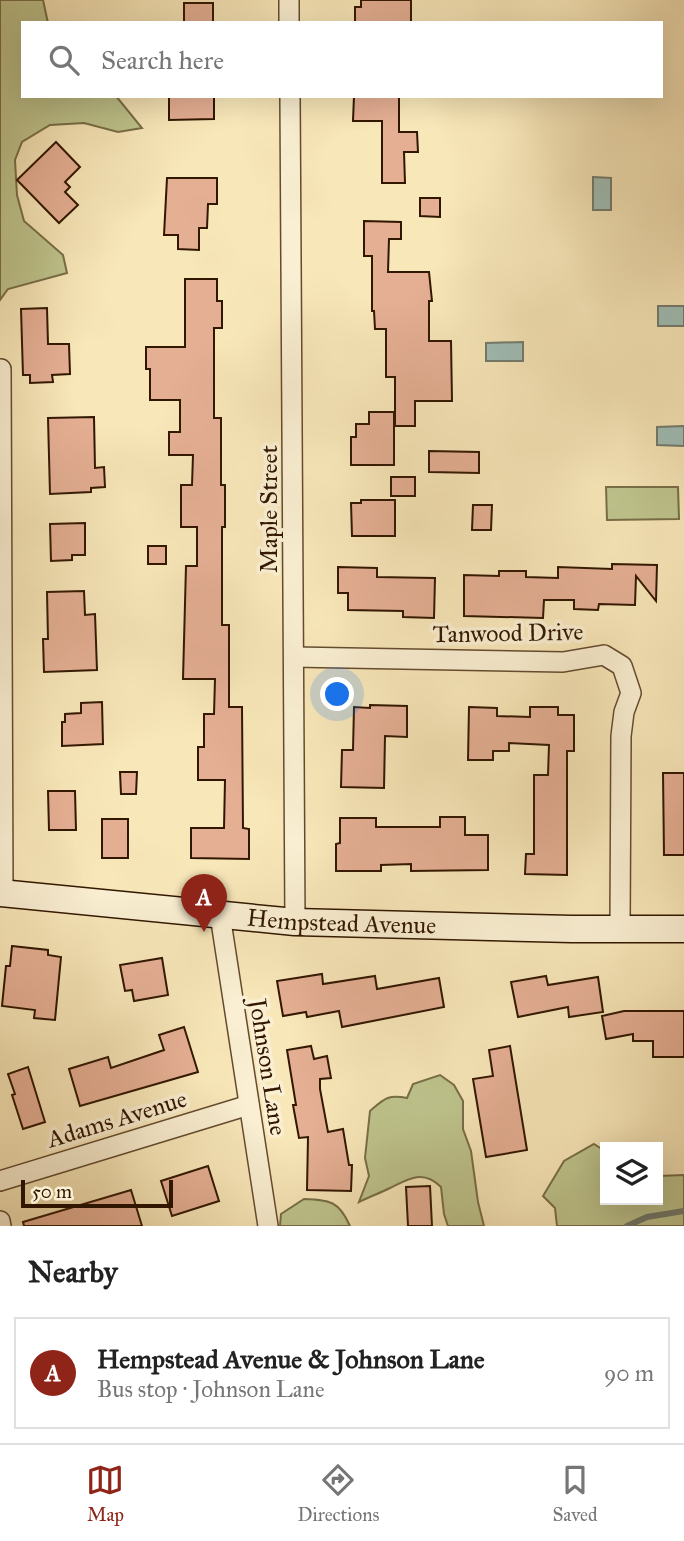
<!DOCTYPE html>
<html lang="en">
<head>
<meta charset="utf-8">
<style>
	body { margin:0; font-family:"IM FELL Great Primer",serif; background:#f6f6f6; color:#222 }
	.controls { position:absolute; right:21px; bottom:21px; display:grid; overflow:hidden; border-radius:0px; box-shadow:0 7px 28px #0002 }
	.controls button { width:63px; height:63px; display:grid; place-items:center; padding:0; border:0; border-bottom:2px solid #e0e0e0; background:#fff; color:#222; font:35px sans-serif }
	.scale { position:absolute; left:21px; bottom:18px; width:152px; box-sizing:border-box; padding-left:7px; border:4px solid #321700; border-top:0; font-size:19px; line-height:24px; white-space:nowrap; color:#321700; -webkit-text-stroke:5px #faefd2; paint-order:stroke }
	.you { position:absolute; left:338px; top:695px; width:24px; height:24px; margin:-18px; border:5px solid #fff; border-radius:50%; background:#1a73e8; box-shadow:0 0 0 10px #1a73e833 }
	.badge { display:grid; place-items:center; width:46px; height:46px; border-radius:50%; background:#8f2418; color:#fff; font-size:23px; font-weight:700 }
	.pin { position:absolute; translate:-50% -58px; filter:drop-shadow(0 2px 4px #0008) }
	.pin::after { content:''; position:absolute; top:37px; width:24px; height:21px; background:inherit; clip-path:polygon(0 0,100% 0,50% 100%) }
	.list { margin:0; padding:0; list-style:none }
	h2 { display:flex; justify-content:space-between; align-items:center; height:91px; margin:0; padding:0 28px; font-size:30px }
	h2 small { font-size:23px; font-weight:400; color:#767676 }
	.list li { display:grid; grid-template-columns:46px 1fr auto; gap:21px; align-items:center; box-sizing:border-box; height:112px; margin:0 14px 14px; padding:0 14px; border:2px solid #e0e0e0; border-radius:0px }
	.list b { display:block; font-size:26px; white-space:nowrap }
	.list p { margin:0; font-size:23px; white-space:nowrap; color:#767676 }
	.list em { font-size:23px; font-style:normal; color:#767676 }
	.icon { flex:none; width:38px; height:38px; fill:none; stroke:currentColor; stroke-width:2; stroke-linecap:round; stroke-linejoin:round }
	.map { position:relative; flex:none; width:684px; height:1226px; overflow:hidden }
	.search { position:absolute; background:#fff; box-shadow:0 7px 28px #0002; left:21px; right:21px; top:21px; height:77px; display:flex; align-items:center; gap:18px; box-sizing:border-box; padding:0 24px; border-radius:0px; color:#767676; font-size:26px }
	.sheet { height:217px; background:#fff }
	nav { display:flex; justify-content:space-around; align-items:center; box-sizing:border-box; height:98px; border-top:2px solid #e0e0e0; background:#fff; font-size:19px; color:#767676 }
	nav a { display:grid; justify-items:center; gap:4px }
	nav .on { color:#8f2418 }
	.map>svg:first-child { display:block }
	.green { fill:#bfc58e; stroke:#786e47; stroke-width:2 }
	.water { fill:#9fbeb6; stroke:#737b6d; stroke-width:2 }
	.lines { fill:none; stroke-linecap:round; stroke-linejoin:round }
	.stream { stroke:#737b6d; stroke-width:6 }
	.building { fill:#e5af94; stroke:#321700; stroke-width:2 }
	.minor-casing { stroke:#644b2e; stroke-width:22 }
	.secondary-casing { stroke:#321700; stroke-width:29 }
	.minor { stroke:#faefd2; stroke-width:19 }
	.secondary { stroke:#faefd2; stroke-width:26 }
	.labels { text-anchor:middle; stroke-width:7; stroke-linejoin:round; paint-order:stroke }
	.street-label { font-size:24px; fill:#321700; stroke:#faefd2 }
</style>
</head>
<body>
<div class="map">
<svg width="684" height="1226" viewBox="0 0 684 1226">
	<rect width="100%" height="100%" fill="#f8e7b9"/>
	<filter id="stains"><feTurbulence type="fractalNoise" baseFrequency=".00286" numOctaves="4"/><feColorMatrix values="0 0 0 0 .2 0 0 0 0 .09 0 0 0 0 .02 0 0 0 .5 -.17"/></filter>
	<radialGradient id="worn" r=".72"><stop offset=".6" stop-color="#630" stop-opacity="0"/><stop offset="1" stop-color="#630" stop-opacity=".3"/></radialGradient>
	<g class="green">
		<path d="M 0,0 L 43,0 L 48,23 L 23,23 L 23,96 L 116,96 L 142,128 L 118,132 L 84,123 L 50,125 L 22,142 L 15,160 L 17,195 L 24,221 L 63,255 L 67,273 L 8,289 L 0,300 Z"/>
		<path d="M 606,487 L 678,487 L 679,519 L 607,520 Z"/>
		<path d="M 440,1075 L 454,1085 L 463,1101 L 463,1129 L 471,1151 L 478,1202 L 484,1226 L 448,1226 L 444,1214 L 441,1187 C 423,1169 409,1179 390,1188 C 380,1193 369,1197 359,1202 L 369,1176 L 365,1158 L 370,1111 C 384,1099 388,1094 407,1098 L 413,1084 Z"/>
		<path d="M 594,1144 L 605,1151 L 605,1200 L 658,1200 L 658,1176 L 684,1175 L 684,1226 L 557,1226 L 555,1208 L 543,1196 L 564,1161 Z"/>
		<path d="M 304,1199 C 330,1200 339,1201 350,1226 L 280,1226 L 281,1214 Z"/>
	</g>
	<g class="water">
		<path d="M 593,177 L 611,178 L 611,210 L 593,210 Z"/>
		<rect x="658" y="306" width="26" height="20"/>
		<path d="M 523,342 L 523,361 L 486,361 L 486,343 Z"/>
		<path d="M 684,426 L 684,446 L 657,445 L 657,427 Z"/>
	</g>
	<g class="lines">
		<path class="stream" d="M 627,1226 L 647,1217 L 684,1211"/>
	</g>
	<g class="building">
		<path d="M 361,0 L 411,0 L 411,23 L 355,23 L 355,7 L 361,7 Z"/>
		<rect x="184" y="3" width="29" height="20"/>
		<path d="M 169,96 L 214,96 L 214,119 L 169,120 Z"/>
		<path d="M 354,96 L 399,96 L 399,132 L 417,132 L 418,152 L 404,152 L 405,183 L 382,183 L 382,121 L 353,121 Z"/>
		<path d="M 56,142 L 80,167 L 65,182 L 70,187 L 65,192 L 78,205 L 59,223 L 17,180 Z"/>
		<path d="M 167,178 L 217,178 L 217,204 L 208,204 L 207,228 L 199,228 L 199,250 L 178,249 L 178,235 L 164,235 Z"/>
		<path d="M 420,198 L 440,198 L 440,217 L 420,216 Z"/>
		<path d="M 364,221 L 401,222 L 401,239 L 389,239 L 388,272 L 429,272 L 432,301 L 429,301 L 429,341 L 451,341 L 452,401 L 415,401 L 415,426 L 395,426 L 395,377 L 386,377 L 386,329 L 375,329 L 374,311 L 372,311 L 372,256 L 364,256 Z"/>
		<path d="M 185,279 L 217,279 L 217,301 L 222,301 L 222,328 L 214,328 L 214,418 L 221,418 L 221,485 L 225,485 L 225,527 L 222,527 L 222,625 L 229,625 L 229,707 L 242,707 L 243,828 L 249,829 L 249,859 L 191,858 L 191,828 L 224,828 L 225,780 L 198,780 L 198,747 L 204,747 L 204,714 L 214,714 L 215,679 L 183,679 L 186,566 L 197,566 L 197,527 L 181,527 L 181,485 L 192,485 L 193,455 L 169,455 L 169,432 L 180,432 L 180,400 L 150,400 L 150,369 L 146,369 L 146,347 L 185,347 Z"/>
		<path d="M 47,308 L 48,344 L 69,344 L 70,374 L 52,375 L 53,382 L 30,383 L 30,375 L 23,375 L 21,309 Z"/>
		<path d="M 369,412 L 394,412 L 394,465 L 351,465 L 351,437 L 356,437 L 356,424 L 369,424 Z"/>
		<path d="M 94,417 L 95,468 L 104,467 L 105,487 L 91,488 L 91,492 L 50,494 L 48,418 Z"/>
		<path d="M 429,451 L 479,452 L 479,473 L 429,472 Z"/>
		<rect x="391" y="477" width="24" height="19"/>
		<path d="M 361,500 L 395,500 L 395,536 L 352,536 L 351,503 L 361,503 Z"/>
		<path d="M 473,505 L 492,505 L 491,530 L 472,530 Z"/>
		<path d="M 85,523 L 85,555 L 72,555 L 72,560 L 51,561 L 50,524 Z"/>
		<rect x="148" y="546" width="18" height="18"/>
		<path d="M 612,564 L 657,565 L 656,601 L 636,576 L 635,605 L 599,604 L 598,610 L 574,609 L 574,600 L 544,600 L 543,618 L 464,616 L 464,575 L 499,576 L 499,571 L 526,571 L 526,577 L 558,578 L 558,567 L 612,569 Z"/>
		<path d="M 338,567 L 377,568 L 377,577 L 435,578 L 434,618 L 403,617 L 403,611 L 348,610 L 348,593 L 338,593 Z"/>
		<path d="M 84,591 L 85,615 L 95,614 L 97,670 L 44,672 L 43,639 L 48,639 L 47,592 Z"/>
		<path d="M 102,702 L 103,744 L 62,746 L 62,722 L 65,722 L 65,714 L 81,713 L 81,703 Z"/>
		<path d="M 370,705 L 407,706 L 407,737 L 385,736 L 384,788 L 341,787 L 342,750 L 353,750 L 354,707 L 370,708 Z"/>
		<path d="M 469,707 L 497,708 L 497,716 L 530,717 L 530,707 L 558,707 L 558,715 L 574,715 L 574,751 L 567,751 L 567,875 L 525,874 L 526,854 L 534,854 L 534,775 L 548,775 L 549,745 L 509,743 L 509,751 L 493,751 L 493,760 L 468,760 Z"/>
		<path d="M 120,772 L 137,772 L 136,794 L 121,794 Z"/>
		<path d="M 663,773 L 684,773 L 684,855 L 664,855 Z"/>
		<path d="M 48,791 L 75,791 L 76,830 L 49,830 Z"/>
		<path d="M 440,817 L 465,817 L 465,835 L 488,835 L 488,870 L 411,871 L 411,864 L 381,865 L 381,871 L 336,871 L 336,844 L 340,843 L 340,818 L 376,818 L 376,827 L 440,827 Z"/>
		<rect x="102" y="819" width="26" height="39"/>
		<path d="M 12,946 L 48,950 L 48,955 L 61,957 L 55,1020 L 34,1018 L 35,1010 L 2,1006 L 6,966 L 10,966 Z"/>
		<path d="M 162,958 L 168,995 L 134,1001 L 132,990 L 125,991 L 120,965 Z"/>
		<path d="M 322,974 L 323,984 L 375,976 L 377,989 L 439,978 L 444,1007 L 342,1027 L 339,1011 L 307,1017 L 306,1012 L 283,1016 L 277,981 Z"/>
		<path d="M 546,976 L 548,985 L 598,977 L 603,1012 L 569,1017 L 568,1007 L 518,1017 L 511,982 Z"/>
		<path d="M 624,1011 L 684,1011 L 684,1057 L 653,1057 L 653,1041 L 633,1041 L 633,1034 L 606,1039 L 602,1016 Z"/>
		<path d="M 184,1027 L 198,1072 L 80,1106 L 69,1069 L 108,1057 L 111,1068 L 164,1050 L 159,1035 Z"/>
		<path d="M 311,1046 L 314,1059 L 327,1056 L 331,1078 L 320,1079 L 320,1089 L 328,1132 L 343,1129 L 349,1165 L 352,1165 L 351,1191 L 307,1190 L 308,1137 L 299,1138 L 293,1105 L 296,1105 L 287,1050 Z"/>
		<path d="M 510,1046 L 527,1150 L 486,1157 L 473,1079 L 493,1076 L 489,1050 Z"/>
		<path d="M 28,1067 L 45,1122 L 23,1129 L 12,1095 L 15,1094 L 8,1074 Z"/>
		<path d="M 208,1166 L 219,1201 L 172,1216 L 161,1181 Z"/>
		<path d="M 430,1186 L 432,1226 L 408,1226 L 406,1187 Z"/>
		<path d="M 131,1190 L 142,1226 L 24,1226 L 23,1222 Z"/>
	</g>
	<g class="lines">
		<g class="minor-casing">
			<g id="minor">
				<path d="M 289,0 L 289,23"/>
				<path d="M 290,96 L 295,922"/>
				<path d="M 1,369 L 3,893"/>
				<path d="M 294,657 L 563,662 L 604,655 L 622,666 L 631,693 L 624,712 L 621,736 L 620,928"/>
				<path d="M 220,915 L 268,1226"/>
				<path d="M 0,1181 L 249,1105"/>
				<path d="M 0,1221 L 1,1226"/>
			</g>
		</g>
		<g class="secondary-casing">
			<g id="secondary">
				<path id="s1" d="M 0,893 L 295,922 L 572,929 L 684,929"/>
			</g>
		</g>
		<use href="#minor" class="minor"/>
		<use href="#secondary" class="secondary"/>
	</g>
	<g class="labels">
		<g class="street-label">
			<text transform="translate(269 509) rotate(-90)" y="8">Maple Street</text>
			<text transform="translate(508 633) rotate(-1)" y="8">Tanwood Drive</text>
			<text dy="8" stroke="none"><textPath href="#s1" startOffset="343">Hempstead Avenue</textPath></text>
			<text transform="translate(268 1067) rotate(81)" y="8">Johnson Lane</text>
			<text transform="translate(117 1119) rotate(-17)" y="8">Adams Avenue</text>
		</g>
	</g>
	<rect width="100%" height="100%" filter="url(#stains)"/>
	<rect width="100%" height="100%" fill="url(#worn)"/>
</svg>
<div class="controls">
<button><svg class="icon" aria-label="layers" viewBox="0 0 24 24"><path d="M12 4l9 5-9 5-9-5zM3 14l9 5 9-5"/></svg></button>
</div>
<div class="scale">50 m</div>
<div class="you"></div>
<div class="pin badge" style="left:204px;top:932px">A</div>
<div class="search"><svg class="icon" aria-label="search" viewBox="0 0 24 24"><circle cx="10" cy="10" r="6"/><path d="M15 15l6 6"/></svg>Search here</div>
</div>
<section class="sheet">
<h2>Nearby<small></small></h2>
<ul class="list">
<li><span class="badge">A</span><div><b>Hempstead Avenue &amp; Johnson Lane</b><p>Bus stop · Johnson Lane</p></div><em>90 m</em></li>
</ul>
</section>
<nav>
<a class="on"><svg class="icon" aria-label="map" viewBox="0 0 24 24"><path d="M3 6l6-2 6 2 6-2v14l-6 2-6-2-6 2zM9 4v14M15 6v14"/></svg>Map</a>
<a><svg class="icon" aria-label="directions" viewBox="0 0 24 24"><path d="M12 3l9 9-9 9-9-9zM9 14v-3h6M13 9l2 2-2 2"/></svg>Directions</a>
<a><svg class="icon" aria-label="saved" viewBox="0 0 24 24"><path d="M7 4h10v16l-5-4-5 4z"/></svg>Saved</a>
</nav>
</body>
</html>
